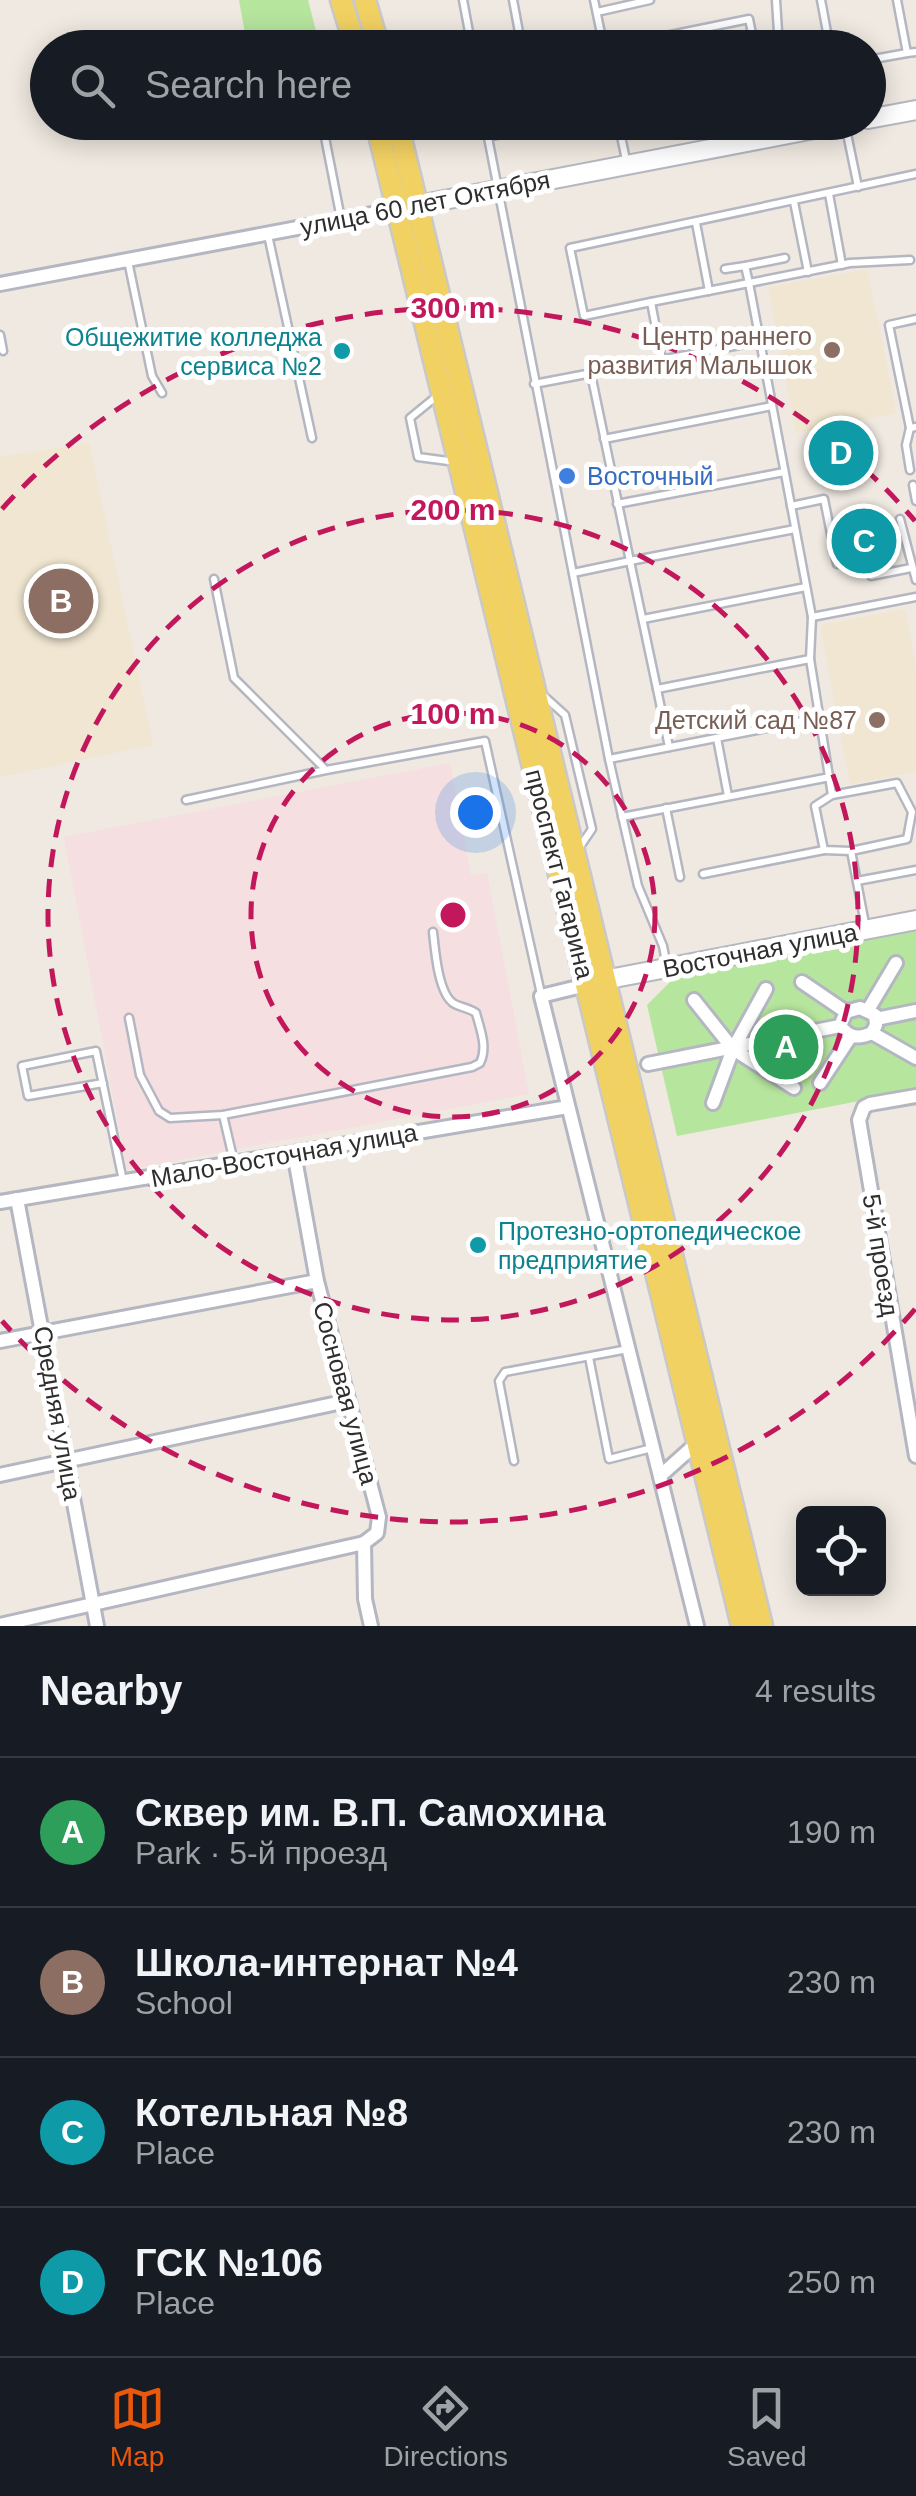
<!DOCTYPE html>
<html lang="en">
<head>
<meta charset="utf-8">
<style>
	body { margin:0; font-family:Arial,sans-serif; background:#20242c; color:#f1f3f6 }
	.controls { position:absolute; right:30px; bottom:30px; display:grid; overflow:hidden; border-radius:15px; box-shadow:0 5px 25px #0003 }
	.controls button { width:90px; height:90px; display:grid; place-items:center; padding:0; border:0; border-bottom:2px solid #363941; background:#171b24; color:#f1f3f6; font:50px sans-serif }
	.you { position:absolute; left:475px; top:812px; width:35px; height:35px; margin:-25px; border:8px solid #fff; border-radius:50%; background:#1a73e8; box-shadow:0 0 0 15px #1a73e833 }
	.badge { display:grid; place-items:center; width:65px; height:65px; border-radius:50%; background:#ea580c; color:#fff; font-size:32px; font-weight:700 }
	.pin { position:absolute; translate:-50% -50%; border:5px solid #fff; box-shadow:0 2px 10px #0006 }
	.list { margin:0; padding:0; list-style:none }
	h2 { display:flex; justify-content:space-between; align-items:center; height:130px; margin:0; padding:0 40px; font-size:42px }
	h2 small { font-size:32px; font-weight:400; color:#9ea1a6 }
	.list li { display:grid; grid-template-columns:65px 1fr auto; gap:30px; align-items:center; box-sizing:border-box; height:150px; padding:0 40px; border-top:2px solid #363941 }
	.list b { display:block; font-size:38px; white-space:nowrap }
	.list p { margin:0; font-size:32px; white-space:nowrap; color:#9ea1a6 }
	.list em { font-size:32px; font-style:normal; color:#9ea1a6 }
	.icon { flex:none; width:55px; height:55px; fill:none; stroke:currentColor; stroke-width:2; stroke-linecap:round; stroke-linejoin:round }
	.map { position:relative; flex:none; width:916px; height:1626px; overflow:hidden }
	.search { position:absolute; background:#171b24; box-shadow:0 5px 25px #0003; left:30px; right:30px; top:30px; height:110px; display:flex; align-items:center; gap:25px; box-sizing:border-box; padding:0 35px; border-radius:55px; color:#9ea1a6; font-size:38px }
	.sheet { height:730px; background:#171b24 }
	nav { display:flex; justify-content:space-around; align-items:center; box-sizing:border-box; height:140px; border-top:2px solid #363941; background:#171b24; font-size:28px; color:#9ea1a6 }
	nav a { display:grid; justify-items:center; gap:5px }
	nav .on { color:#ea580c }
	.map>svg:first-child { display:block }
	.education { fill:#f0e6d1 }
	.medical { fill:#f5dfe0 }
	.green { fill:#b6e59e }
	.lines { fill:none; stroke-linecap:round; stroke-linejoin:round }
	.lane-casing { stroke:#b4b7c1; stroke-width:11 }
	.street-casing { stroke:#b4b7c1; stroke-width:18 }
	.secondary-casing { stroke:#b4b7c1; stroke-width:22 }
	.primary-casing { stroke:#c9c9c9; stroke-width:25 }
	.lane { stroke:#fff; stroke-width:6 }
	.street { stroke:#fff; stroke-width:12 }
	.secondary { stroke:#fff; stroke-width:18 }
	.primary { stroke:#f2d163; stroke-width:20 }
	.ring { fill:none; stroke:#c2185b; stroke-width:5; stroke-dasharray:18 12 }
	.education-dot { fill:#8d6e63; stroke:#fff; stroke-width:4 }
	.culture-dot { fill:#0f9aa8; stroke:#fff; stroke-width:4 }
	.shop-dot { fill:#3f7fe0; stroke:#fff; stroke-width:4 }
	.labels { text-anchor:middle; stroke-width:10; stroke-linejoin:round; paint-order:stroke }
	.street-label { font-size:25px; fill:#2e2e2e; stroke:#fff }
	.education-label { font-size:25px; fill:#785e54; stroke:#fff; text-anchor:end }
	.culture-label { font-size:25px; fill:#0d838f; stroke:#fff; text-anchor:end }
	.shop-label { font-size:25px; fill:#366cbe; stroke:#fff; text-anchor:start }
	.centre { fill:#c2185b; stroke:#fff; stroke-width:5 }
	.ring-label { font-size:30px; text-anchor:middle; font-weight:bold; fill:#c2185b; stroke:#fff; stroke-width:10; stroke-linejoin:round; paint-order:stroke }
</style>
</head>
<body>
<div class="map">
<svg width="916" height="1626" viewBox="0 0 916 1626">
	<rect width="100%" height="100%" fill="#efe9e1"/>
	<g class="education">
		<path d="M 867,269 L 896,413 L 796,433 L 768,287 Z"/>
		<path d="M 89,443 L 153,745 L 0,777 L 0,457 Z"/>
		<path d="M 905,609 L 916,668 L 916,772 L 850,784 L 820,625 Z"/>
	</g>
	<path class="medical" d="M 450,763 L 471,875 L 487,873 L 529,1094 L 127,1170 L 64,837 Z"/>
	<g class="green">
		<path d="M 239,0 L 308,0 L 316,31 L 307,38 L 247,44 Z"/>
		<path d="M 916,930 L 916,1090 L 677,1136 L 647,1005 L 676,976 Z"/>
	</g>
	<g class="lines">
		<g class="lane-casing">
			<g id="lane">
				<path d="M 463,0 L 472,48"/>
				<path d="M 513,0 L 522,48"/>
				<path d="M 594,0 L 604,48"/>
				<path d="M 776,0 L 779,48"/>
				<path d="M 821,0 L 830,48"/>
				<path d="M 897,0 L 907,53 L 916,52"/>
				<path d="M 597,12 L 650,0"/>
				<path d="M 623,39 L 639,36 L 656,38 L 749,19 L 755,48"/>
				<path d="M 471,44 L 520,35"/>
				<path d="M 784,48 L 828,39"/>
				<path d="M 868,60 L 907,53"/>
				<path d="M 322,122 L 341,219"/>
				<path d="M 485,122 L 609,759 L 638,886 L 663,946 L 667,967"/>
				<path d="M 618,122 L 626,160"/>
				<path d="M 845,124 L 858,187"/>
				<path d="M 488,137 L 555,122"/>
				<path d="M 829,194 L 842,265"/>
				<path d="M 794,202 L 808,272"/>
				<path d="M 696,223 L 709,291"/>
				<path d="M 268,235 L 312,438"/>
				<path d="M 128,261 L 152,376 L 162,393"/>
				<path d="M 725,269 L 745,266"/>
				<path d="M 651,302 L 749,283 L 745,266 L 785,258"/>
				<path d="M 916,319 L 889,325 L 910,428 L 916,427"/>
				<path d="M 0,335 L 3,351"/>
				<path d="M 760,341 L 749,283 L 850,263 L 910,260"/>
				<path d="M 662,360 L 651,302 L 584,316 L 570,248 L 916,174"/>
				<path d="M 591,374 L 630,561 L 795,529"/>
				<path d="M 534,384 L 760,341 L 812,617 L 916,597"/>
				<path d="M 437,396 L 410,418 L 418,457 L 456,462"/>
				<path d="M 910,428 L 906,445 L 910,470"/>
				<path d="M 604,439 L 772,406"/>
				<path d="M 913,485 L 916,501"/>
				<path d="M 617,504 L 784,472"/>
				<path d="M 791,506 L 824,499 L 837,564"/>
				<path d="M 900,519 L 916,580"/>
				<path d="M 573,573 L 630,561 L 657,689 L 810,659"/>
				<path d="M 871,576 L 911,568"/>
				<path d="M 214,579 L 234,678 L 325,769"/>
				<path d="M 812,617 L 810,659 L 832,795 L 815,806 L 824,850 L 851,851 L 907,839 L 912,812 L 897,783 L 832,795"/>
				<path d="M 643,619 L 806,587"/>
				<path d="M 657,689 L 669,747"/>
				<path d="M 544,696 L 565,715 L 592,829 L 579,848"/>
				<path d="M 717,738 L 728,796"/>
				<path d="M 609,759 L 818,718"/>
				<path d="M 186,800 L 326,770 L 485,741 L 541,994"/>
				<path d="M 666,808 L 680,877"/>
				<path d="M 622,817 L 830,777"/>
				<path d="M 851,851 L 866,929"/>
				<path d="M 703,874 L 824,850"/>
				<path d="M 857,881 L 916,870"/>
				<path d="M 129,1018 L 140,1075 L 159,1111 L 170,1118 L 223,1115 L 472,1067 L 480,1063 C 488,1047 480,1029 476,1013 C 469,1008 459,1007 453,1003 C 438,992 435,950 433,932"/>
				<path d="M 103,1083 L 28,1096 L 22,1066 L 96,1051 L 123,1181"/>
				<path d="M 223,1115 L 234,1162"/>
				<path d="M 589,1357 L 609,1459 L 652,1448"/>
				<path d="M 514,1461 L 499,1381 L 505,1372 L 628,1349"/>
			</g>
		</g>
		<g class="street-casing">
			<g id="street">
				<path d="M 0,284 L 398,209"/>
				<path d="M 802,982 L 846,1012"/>
				<path d="M 586,985 L 541,996 L 697,1626"/>
				<path d="M 694,1000 L 733,1049 L 794,1088"/>
				<path d="M 868,1010 L 896,963"/>
				<path d="M 876,1019 L 916,1011"/>
				<path d="M 872,1033 L 916,1058"/>
				<path d="M 648,1064 L 840,1026 C 850,1038 858,1039 872,1033 L 876,1025 L 875,1015 L 860,1008 L 846,1012 L 840,1026"/>
				<path d="M 820,1083 L 851,1036"/>
				<path d="M 916,1096 L 870,1104 L 864,1107 L 859,1120 L 916,1456"/>
				<path d="M 713,1103 L 733,1049 L 766,989"/>
				<path d="M 294,1153 L 317,1281 L 379,1517 L 377,1533 L 364,1543 L 365,1599 L 371,1626"/>
				<path d="M 17,1199 L 97,1626"/>
				<path d="M 0,1202 L 568,1107"/>
				<path d="M 0,1341 L 317,1281"/>
				<path d="M 0,1475 L 347,1401"/>
				<path d="M 660,1476 L 697,1443"/>
				<path d="M 0,1625 L 364,1543"/>
			</g>
		</g>
		<g class="secondary-casing">
			<g id="secondary">
				<path d="M 868,119 L 916,110"/>
				<path d="M 418,205 L 851,122"/>
				<path d="M 604,980 L 916,920"/>
			</g>
		</g>
		<g class="primary-casing">
			<g id="primary">
				<path d="M 341,0 L 356,48"/>
				<path d="M 365,0 L 379,48"/>
				<path d="M 376,122 L 742,1626"/>
				<path d="M 397,122 L 762,1626"/>
			</g>
		</g>
		<use href="#lane" class="lane"/>
		<use href="#street" class="street"/>
		<use href="#secondary" class="secondary"/>
		<use href="#primary" class="primary"/>
	</g>
	<g class="ring">
		<circle cx="453" cy="915" r="202"/>
		<circle cx="453" cy="915" r="405"/>
		<path d="M915 1309A607 607 0 0 1 2 1321M2 509A607 607 0 0 1 915 521"/>
	</g>
	<g class="education-dot">
		<circle cx="832" cy="350" r="10"/>
		<circle cx="877" cy="720" r="10"/>
	</g>
	<g class="culture-dot">
		<circle cx="342" cy="351" r="10"/>
		<circle cx="478" cy="1245" r="10"/>
	</g>
	<circle class="shop-dot" cx="567" cy="476" r="10"/>
	<g class="labels">
		<g class="street-label">
			<text transform="translate(425 203) rotate(-11)" y="9">улица 60 лет Октября</text>
			<text transform="translate(560 874) rotate(76)" y="9">проспект Гагарина</text>
			<text transform="translate(760 950) rotate(-11)" y="9">Восточная улица</text>
			<text transform="translate(284 1155) rotate(-10)" y="9">Мало-Восточная улица</text>
			<text transform="translate(881 1255) rotate(81)" y="9">5-й проезд</text>
			<text transform="translate(346 1393) rotate(75)" y="9">Сосновая улица</text>
			<text transform="translate(58 1413) rotate(80)" y="9">Средняя улица</text>
		</g>
		<g class="education-label">
			<text x="812" y="345">Центр раннего<tspan x="812" dy="29">развития Малышок</tspan></text>
			<text x="857" y="729">Детский сад №87</text>
		</g>
		<g class="culture-label">
			<text x="322" y="346">Общежитие колледжа<tspan x="322" dy="29">сервиса №2</tspan></text>
			<text x="498" y="1240" text-anchor="start">Протезно-ортопедическое<tspan x="498" dy="29">предприятие</tspan></text>
		</g>
		<g class="shop-label">
			<text x="587" y="485">Восточный</text>
		</g>
	</g>
	<circle cx="453" cy="915" r="15" class="centre"/>
	<g class="ring-label">
		<text x="453" y="318">300 m</text>
		<text x="453" y="520">200 m</text>
		<text x="453" y="724">100 m</text>
	</g>
</svg>
<div class="controls">
<button><svg class="icon" aria-label="locate" viewBox="0 0 24 24"><circle cx="12" cy="12" r="6"/><path d="M12 2v4M12 18v4M2 12h4M18 12h4"/></svg></button>
</div>
<div class="you"></div>
<div class="pin badge" style="left:786px;top:1047px;background:#2e9e5b">A</div>
<div class="pin badge" style="left:61px;top:601px;background:#8d6e63">B</div>
<div class="pin badge" style="left:864px;top:541px;background:#0f9aa8">C</div>
<div class="pin badge" style="left:841px;top:453px;background:#0f9aa8">D</div>
<div class="search"><svg class="icon" aria-label="search" viewBox="0 0 24 24"><circle cx="10" cy="10" r="6"/><path d="M15 15l6 6"/></svg>Search here</div>
</div>
<section class="sheet">
<h2>Nearby<small>4 results</small></h2>
<ul class="list">
<li><span class="badge" style="background:#2e9e5b">A</span><div><b>Сквер им. В.П. Самохина</b><p>Park · 5-й проезд</p></div><em>190 m</em></li>
<li><span class="badge" style="background:#8d6e63">B</span><div><b>Школа-интернат №4</b><p>School</p></div><em>230 m</em></li>
<li><span class="badge" style="background:#0f9aa8">C</span><div><b>Котельная №8</b><p>Place</p></div><em>230 m</em></li>
<li><span class="badge" style="background:#0f9aa8">D</span><div><b>ГСК №106</b><p>Place</p></div><em>250 m</em></li>
</ul>
</section>
<nav>
<a class="on"><svg class="icon" aria-label="map" viewBox="0 0 24 24"><path d="M3 6l6-2 6 2 6-2v14l-6 2-6-2-6 2zM9 4v14M15 6v14"/></svg>Map</a>
<a><svg class="icon" aria-label="directions" viewBox="0 0 24 24"><path d="M12 3l9 9-9 9-9-9zM9 14v-3h6M13 9l2 2-2 2"/></svg>Directions</a>
<a><svg class="icon" aria-label="saved" viewBox="0 0 24 24"><path d="M7 4h10v16l-5-4-5 4z"/></svg>Saved</a>
</nav>
</body>
</html>
